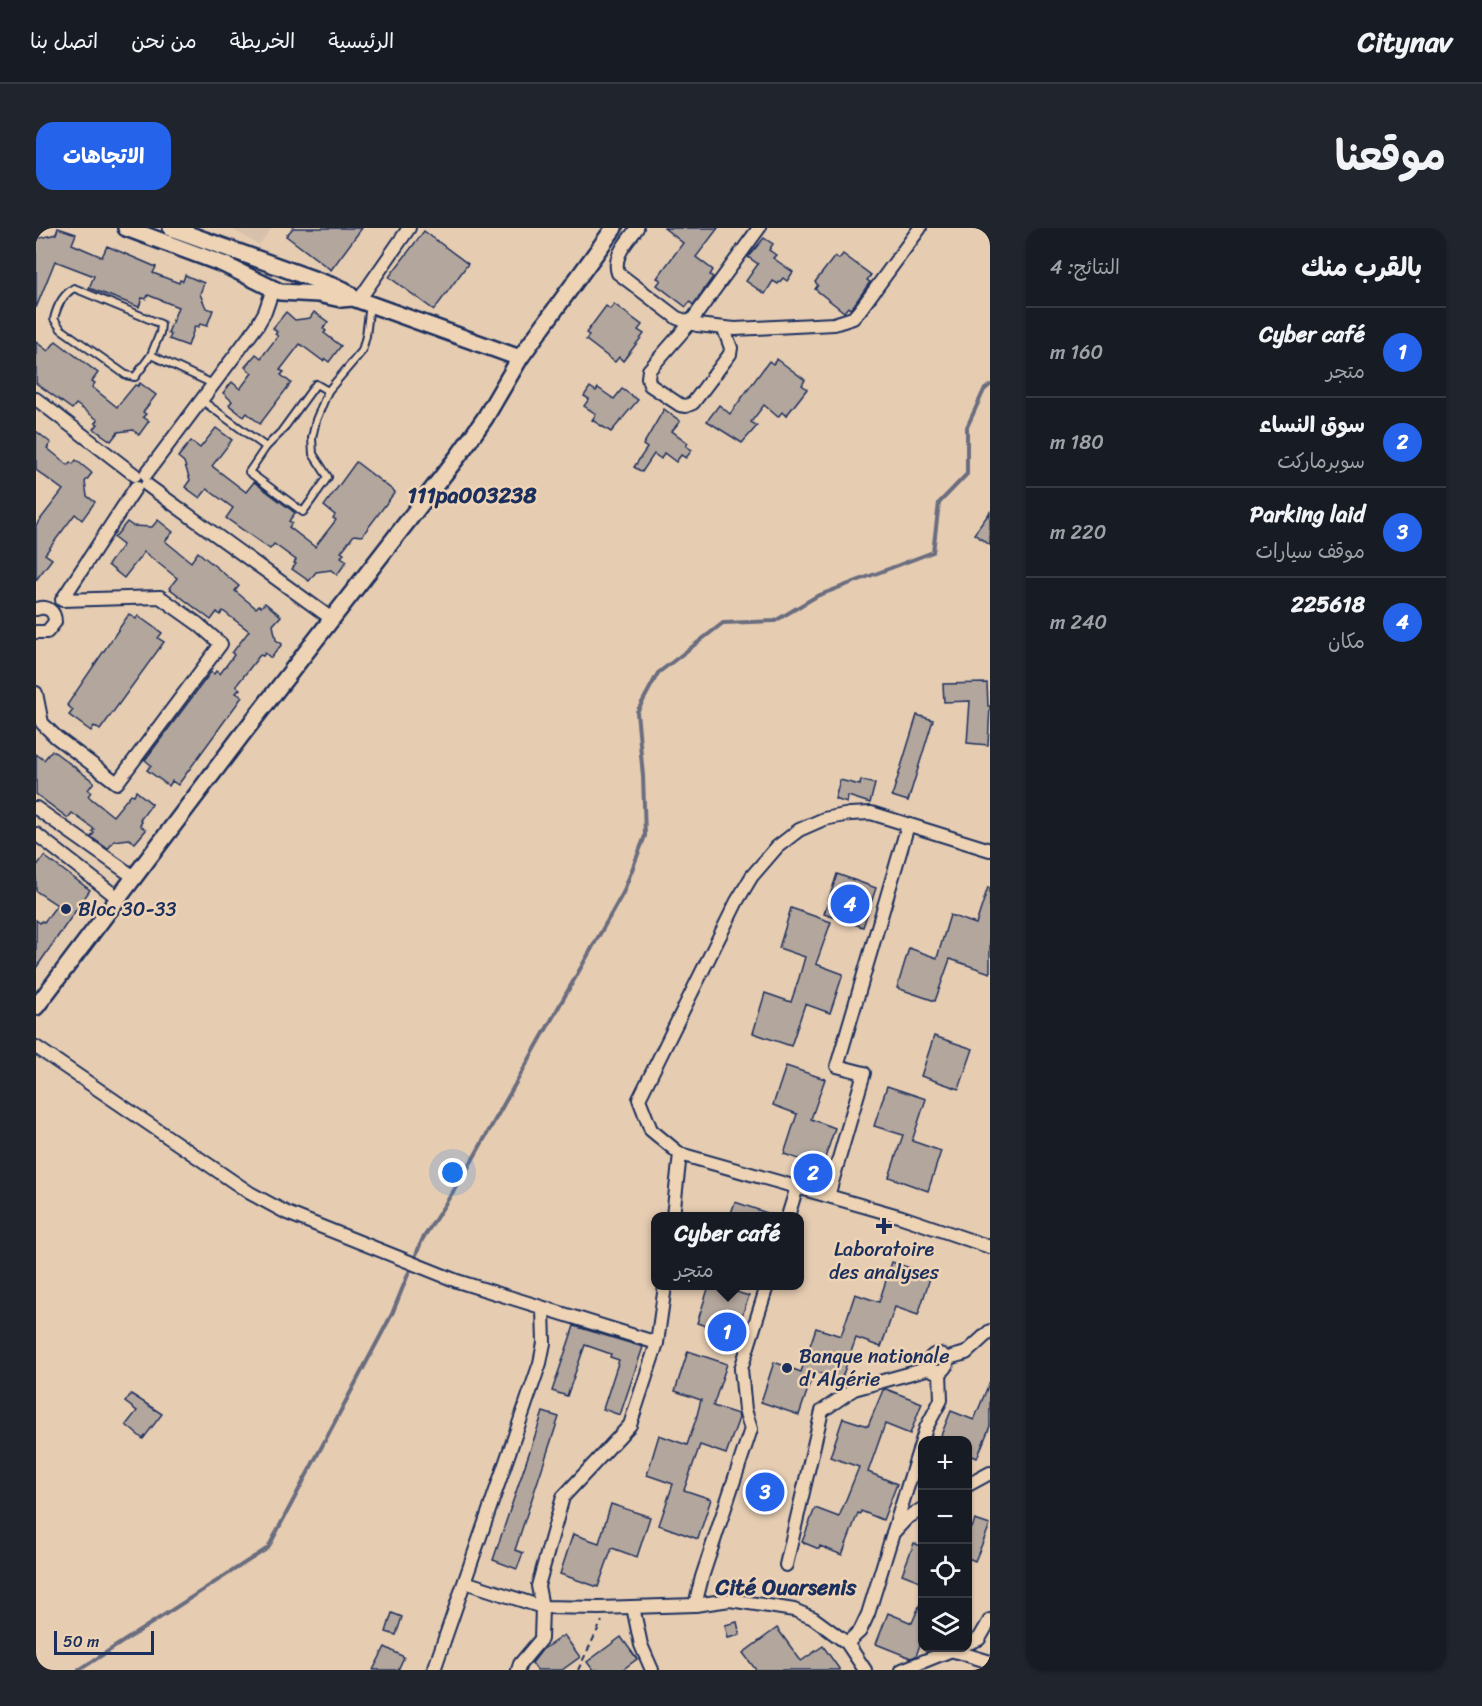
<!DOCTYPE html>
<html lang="ar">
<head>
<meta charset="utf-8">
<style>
	body { margin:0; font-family:Sriracha,"Playpen Sans Arabic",sans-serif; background:#20242c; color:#f1f3f6; direction:rtl }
	.controls { position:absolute; right:18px; bottom:18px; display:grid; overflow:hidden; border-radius:12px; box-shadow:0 2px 4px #0004 }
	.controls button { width:54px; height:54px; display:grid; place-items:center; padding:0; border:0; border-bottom:2px solid #363941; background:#171b24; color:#f1f3f6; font:30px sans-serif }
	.scale { position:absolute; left:18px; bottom:15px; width:100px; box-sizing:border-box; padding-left:6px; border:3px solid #1b2f5e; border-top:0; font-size:16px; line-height:21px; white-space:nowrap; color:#1b2f5e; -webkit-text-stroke:4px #eed4b5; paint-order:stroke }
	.you { position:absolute; left:417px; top:945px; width:21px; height:21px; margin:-15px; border:4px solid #fff; border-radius:50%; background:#1a73e8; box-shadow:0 0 0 9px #1a73e833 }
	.badge { display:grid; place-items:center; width:39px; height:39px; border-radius:50%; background:#2563eb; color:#fff; font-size:20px; font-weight:700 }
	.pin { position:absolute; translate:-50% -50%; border:3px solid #fff; box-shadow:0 2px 6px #0006 }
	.popup { position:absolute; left:615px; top:984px; width:153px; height:78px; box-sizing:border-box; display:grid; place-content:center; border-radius:12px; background:#171b24; filter:drop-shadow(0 2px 4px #0005); font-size:20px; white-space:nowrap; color:#9ea1a6 }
	.popup b { font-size:22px; color:#f1f3f6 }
	.popup::after { content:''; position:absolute; left:50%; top:100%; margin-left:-12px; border:12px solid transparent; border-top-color:#171b24 }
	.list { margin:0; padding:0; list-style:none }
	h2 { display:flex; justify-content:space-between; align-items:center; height:78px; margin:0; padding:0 24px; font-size:26px }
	h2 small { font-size:20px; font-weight:400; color:#9ea1a6 }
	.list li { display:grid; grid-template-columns:39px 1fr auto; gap:18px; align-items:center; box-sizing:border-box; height:90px; padding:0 24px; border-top:2px solid #363941 }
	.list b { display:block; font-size:22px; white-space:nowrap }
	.list p { margin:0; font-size:20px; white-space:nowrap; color:#9ea1a6 }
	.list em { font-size:20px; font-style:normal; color:#9ea1a6 }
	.icon { flex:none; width:33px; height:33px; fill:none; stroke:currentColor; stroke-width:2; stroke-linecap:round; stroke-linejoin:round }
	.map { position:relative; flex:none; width:954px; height:1442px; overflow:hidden; direction:ltr; border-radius:18px }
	header { display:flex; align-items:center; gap:36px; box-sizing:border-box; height:84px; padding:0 30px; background:#171b24; border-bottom:2px solid #363941 }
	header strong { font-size:28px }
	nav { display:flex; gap:33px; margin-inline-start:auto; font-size:21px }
	.intro { display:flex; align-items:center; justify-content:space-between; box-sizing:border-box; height:144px; padding:0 36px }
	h1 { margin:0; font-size:42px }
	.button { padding:15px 27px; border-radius:18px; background:#2563eb; color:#fff; font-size:21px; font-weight:700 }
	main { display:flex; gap:36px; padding:0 36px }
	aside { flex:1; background:#171b24; border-radius:18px; box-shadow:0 2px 4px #0004 }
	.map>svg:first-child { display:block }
	.built { fill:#d7c1ac }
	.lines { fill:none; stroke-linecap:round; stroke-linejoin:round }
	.stream { stroke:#6b6d7f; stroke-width:4 }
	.building { fill:#b3a69d; stroke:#1b2f5e; stroke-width:1.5 }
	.service-casing { stroke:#1b2f5e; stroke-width:10 }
	.minor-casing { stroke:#1b2f5e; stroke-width:16 }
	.tertiary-casing { stroke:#1b2f5e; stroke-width:20 }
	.path { stroke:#1b2f5e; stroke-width:2; stroke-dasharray:6 4.5; stroke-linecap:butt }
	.service { stroke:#eed4b5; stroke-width:6 }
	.minor { stroke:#eed4b5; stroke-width:12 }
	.tertiary { stroke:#eed4b5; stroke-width:15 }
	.poi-dot { fill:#1b2f5e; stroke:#eed4b5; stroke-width:2 }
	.labels { text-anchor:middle; stroke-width:5; stroke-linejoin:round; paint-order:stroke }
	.poi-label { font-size:20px; fill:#1b2f5e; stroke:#eed4b5; text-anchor:start }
	.quarter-label { font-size:22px; font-weight:bold; fill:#1b2f5e; stroke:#eed4b5 }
</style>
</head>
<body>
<header>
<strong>Citynav</strong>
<nav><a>الرئيسية</a><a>الخريطة</a><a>من نحن</a><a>اتصل بنا</a></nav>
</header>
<div class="intro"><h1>موقعنا</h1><a class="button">الاتجاهات</a></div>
<main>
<aside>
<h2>بالقرب منك<small>النتائج: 4</small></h2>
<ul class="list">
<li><span class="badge">1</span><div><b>Cyber café</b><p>متجر</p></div><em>160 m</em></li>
<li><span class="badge">2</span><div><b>سوق النساء</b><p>سوبرماركت</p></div><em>180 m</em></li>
<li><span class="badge">3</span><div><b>Parking laid</b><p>موقف سيارات</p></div><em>220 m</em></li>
<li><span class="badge">4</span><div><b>225618</b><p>مكان</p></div><em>240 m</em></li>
</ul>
</aside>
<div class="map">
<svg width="954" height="1442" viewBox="0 0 954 1442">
	<rect width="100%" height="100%" fill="#e6cdb2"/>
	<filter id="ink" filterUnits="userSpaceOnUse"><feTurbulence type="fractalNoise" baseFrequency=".0167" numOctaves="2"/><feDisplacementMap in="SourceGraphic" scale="12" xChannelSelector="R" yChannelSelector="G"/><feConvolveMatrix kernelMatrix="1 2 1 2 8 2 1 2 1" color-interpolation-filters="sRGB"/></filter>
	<g filter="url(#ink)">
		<path class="built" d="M 194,0 L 236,0 L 223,17 Z"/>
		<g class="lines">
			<path class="stream" d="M 43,1442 L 232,1320 L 356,1086 L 386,1012 L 429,945 L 587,665 L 609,608 L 607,548 L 601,484 L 622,445 L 687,395 L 739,393 L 781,368 L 897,324 L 903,275 L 931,246 L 931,199 L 948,162 L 954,157"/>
		</g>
		<g class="building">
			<path d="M 22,0 L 40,6 L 36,16 L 66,29 L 71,18 L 120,39 L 117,45 L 143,55 L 144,52 L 147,53 L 149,47 L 168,55 L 164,66 L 170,80 L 177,82 L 171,98 L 164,96 L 162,99 L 159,98 L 152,118 L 133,111 L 135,107 L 132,105 L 142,79 L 112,67 L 110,71 L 106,70 L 103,79 L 53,60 L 58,48 L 19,33 L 0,80 L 0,11 L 20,6 Z"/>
			<path d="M 257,0 L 326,0 L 295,42 L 250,8 Z"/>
			<path d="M 628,0 L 682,0 L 660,29 L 677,42 L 674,47 L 677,49 L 657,77 L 654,74 L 650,79 L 621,57 L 625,52 L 621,50 L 647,15 Z"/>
			<path d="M 388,3 L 432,36 L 398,82 L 353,49 Z"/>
			<path d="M 728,10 L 737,16 L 733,22 L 740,27 L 737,30 L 757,44 L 751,53 L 747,50 L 742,56 L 737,53 L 729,66 L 710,53 L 722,36 L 712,29 Z"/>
			<path d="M 807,26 L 835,47 L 831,52 L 834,54 L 818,77 L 814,81 L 812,79 L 808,84 L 779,61 L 782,57 L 779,54 L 799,28 L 803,31 Z"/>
			<path d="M 578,76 L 606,97 L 602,102 L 608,106 L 587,133 L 583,129 L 579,134 L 550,112 L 553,107 L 550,105 L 570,78 L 574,81 Z"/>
			<path d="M 250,84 L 259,92 L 274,90 L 278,84 L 292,94 L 287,100 L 290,103 L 288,105 L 305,118 L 293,134 L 289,131 L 287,133 L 264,116 L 244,142 L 248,144 L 245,147 L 255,155 L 224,196 L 211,185 L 208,189 L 193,177 L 196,173 L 187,165 L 196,154 L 204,161 L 216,145 L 209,139 L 220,126 L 225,130 L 242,108 L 239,106 L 241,104 L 237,100 Z"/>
			<path d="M 20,113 L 62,145 L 56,153 L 59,155 L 56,159 L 81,179 L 99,157 L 102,158 L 104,155 L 120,167 L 107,184 L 110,186 L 107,189 L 113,193 L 103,207 L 97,202 L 82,204 L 75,213 L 58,201 L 62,196 L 59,195 L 62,192 L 40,176 L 36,181 L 0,155 L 0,114 L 12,123 Z"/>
			<path d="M 741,131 L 769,152 L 766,157 L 771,161 L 750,188 L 746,184 L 742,189 L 728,177 L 715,194 L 721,198 L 706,215 L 671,193 L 683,177 L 694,186 L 733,133 L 737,136 Z"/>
			<path d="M 554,159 L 560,163 L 562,160 L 578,171 L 586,161 L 602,172 L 575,204 L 556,192 L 560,186 L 548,178 L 553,171 L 548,168 Z"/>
			<path d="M 628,181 L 644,193 L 636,203 L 652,215 L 650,218 L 656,222 L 650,230 L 645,227 L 640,234 L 628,225 L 625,231 L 618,226 L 606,244 L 598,239 L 611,220 L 607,217 Z"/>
			<path d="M 180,200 L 196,212 L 176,238 L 210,264 L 218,254 L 250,278 L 259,285 L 253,293 L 256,295 L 253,299 L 279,319 L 300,292 L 297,290 L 299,287 L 288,278 L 320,234 L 359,264 L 326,308 L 318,307 L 305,324 L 308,326 L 305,329 L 311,333 L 301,347 L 295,342 L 280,344 L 273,353 L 256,341 L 260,336 L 258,335 L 260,332 L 238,316 L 234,321 L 190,290 L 197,280 L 171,261 L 164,270 L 149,259 L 154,252 L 148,234 L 142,229 L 155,213 L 164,220 Z"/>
			<path d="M 0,203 L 15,215 L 11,220 L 32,237 L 34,234 L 37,236 L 40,232 L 56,245 L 49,254 L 51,268 L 59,274 L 46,292 L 39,286 L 9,326 L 16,331 L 0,352 L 0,297 L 27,262 L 0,242 Z"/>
			<path d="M 954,284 L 954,317 L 938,306 Z"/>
			<path d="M 122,292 L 137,304 L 129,313 L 155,334 L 162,324 L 203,358 L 199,363 L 220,380 L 223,377 L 225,379 L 229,375 L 245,388 L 237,397 L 240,412 L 246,416 L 235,430 L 229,425 L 227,428 L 224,427 L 200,458 L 204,461 L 200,465 L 206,469 L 142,557 L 136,553 L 133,558 L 111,542 L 115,537 L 109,532 L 175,444 L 178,446 L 180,443 L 184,446 L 198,427 L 196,425 L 213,403 L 187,383 L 184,387 L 181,384 L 175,392 L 133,360 L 141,350 L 108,324 L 88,350 L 72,337 L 87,317 L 78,310 L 91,294 L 97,298 L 116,299 Z"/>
			<path d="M 93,386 L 100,391 L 102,388 L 126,405 L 122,410 L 128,414 L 64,502 L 58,498 L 55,503 L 33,487 L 37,482 L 31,477 Z"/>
			<path d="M 951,455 L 952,478 L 954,478 L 952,517 L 931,515 L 934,473 L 908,474 L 907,456 Z"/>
			<path d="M 881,487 L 897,492 L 872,573 L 856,568 Z"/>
			<path d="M 16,522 L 58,554 L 52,562 L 55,564 L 52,568 L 77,588 L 95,566 L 98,567 L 100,563 L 116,576 L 104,592 L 106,594 L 104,597 L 110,602 L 99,615 L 93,611 L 78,613 L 72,621 L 55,609 L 58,605 L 56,603 L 58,601 L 36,585 L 32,590 L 0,566 L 0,526 L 8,532 Z"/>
			<path d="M 804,552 L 824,557 L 825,552 L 839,556 L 834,575 L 812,568 L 811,575 L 799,571 Z"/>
			<path d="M 8,628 L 54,662 L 0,740 L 0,692 L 4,695 L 6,693 L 8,694 L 21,677 L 0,663 L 0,639 Z"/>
			<path d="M 801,646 L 840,660 L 827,699 L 788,686 Z"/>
			<path d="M 952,659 L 954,660 L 954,745 L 914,731 L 899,773 L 861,760 L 873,720 L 901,730 L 914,687 L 940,696 Z"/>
			<path d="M 755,680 L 795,694 L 780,736 L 807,746 L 794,785 L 769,776 L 755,818 L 717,805 L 729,765 L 755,774 L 763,750 L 769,729 L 743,720 Z"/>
			<path d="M 898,808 L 937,821 L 923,861 L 885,848 Z"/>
			<path d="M 750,838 L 789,851 L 775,891 L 799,900 L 786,939 L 748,926 L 761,886 L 737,877 Z"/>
			<path d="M 851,858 L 890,871 L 876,913 L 905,923 L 892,963 L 853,949 L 867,907 L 838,898 Z"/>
			<path d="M 699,974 L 737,987 L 737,988 L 694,988 Z"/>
			<path d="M 856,1034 L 895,1047 L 882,1087 L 859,1079 L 845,1119 L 820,1110 L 805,1152 L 778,1143 L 763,1187 L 725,1174 L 738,1134 L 765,1144 L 780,1100 L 805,1108 L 819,1066 L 843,1074 Z"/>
			<path d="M 673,1058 L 681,1058 L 713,1068 L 699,1108 L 661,1095 Z"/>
			<path d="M 538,1098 L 607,1119 L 584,1187 L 567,1181 L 583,1132 L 574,1129 L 575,1126 L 549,1117 L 531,1168 L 516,1163 Z"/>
			<path d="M 652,1123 L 691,1136 L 677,1178 L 702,1186 L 703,1190 L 690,1226 L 664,1217 L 648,1262 L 675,1271 L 662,1311 L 623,1297 L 637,1256 L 611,1247 L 623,1207 L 651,1217 L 660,1191 L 665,1172 L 639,1163 Z"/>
			<path d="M 954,1153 L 954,1198 L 941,1230 L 932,1226 L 932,1212 L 903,1212 L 915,1183 L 938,1192 Z"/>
			<path d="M 850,1161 L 886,1175 L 874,1206 L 849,1196 L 832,1244 L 861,1256 L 847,1292 L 825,1283 L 824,1286 L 822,1285 L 806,1327 L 784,1318 L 783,1321 L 766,1314 L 779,1280 L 803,1289 L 823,1239 L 794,1229 L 807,1190 L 832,1198 L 847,1162 Z"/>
			<path d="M 95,1166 L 126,1186 L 107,1211 L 90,1197 L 101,1183 L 89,1174 Z"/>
			<path d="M 507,1184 L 523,1189 L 479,1322 L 487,1325 L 481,1341 L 457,1332 Z"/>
			<path d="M 575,1276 L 614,1289 L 601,1329 L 576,1320 L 562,1359 L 524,1346 L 537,1306 L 563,1315 Z"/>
			<path d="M 939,1292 L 954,1297 L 939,1333 L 932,1330 L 932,1298 L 936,1300 Z"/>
			<path d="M 878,1315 L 886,1319 L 886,1354 L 866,1346 Z"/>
			<path d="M 886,1371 L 886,1411 L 880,1428 L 875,1430 L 840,1416 L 852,1385 L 876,1395 Z"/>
			<path d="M 356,1385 L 366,1389 L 360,1407 L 350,1404 Z"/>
			<path d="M 701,1394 L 704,1407 L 692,1410 L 689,1397 Z"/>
			<path d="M 741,1400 L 765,1433 L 787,1418 L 804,1442 L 720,1442 L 707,1425 Z"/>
			<path d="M 528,1407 L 544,1429 L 526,1442 L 501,1442 L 496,1435 L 506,1422 Z"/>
			<path d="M 585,1409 L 601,1431 L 586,1442 L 557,1442 L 551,1434 Z"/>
			<path d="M 349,1419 L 368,1429 L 362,1442 L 337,1442 Z"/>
		</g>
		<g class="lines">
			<g class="service-casing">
				<g id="service">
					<path d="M 115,127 L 124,105 L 125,96 L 38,60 C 26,67 21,78 18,91 L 25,101 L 90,147 L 99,149 L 115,127 L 177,156"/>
					<path d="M 165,172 L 230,219 L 213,244 L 267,284 L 292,249 L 277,226 L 276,210 L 280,192 L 292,163 L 326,123 L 330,108 L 334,76"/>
					<path d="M 230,219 L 245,204 L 280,156 L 292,163"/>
				</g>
			</g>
			<g class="minor-casing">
				<g id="minor">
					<path d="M 601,0 C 592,13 576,28 582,45 L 641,90 L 661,97 L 699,101 L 798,96 L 817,90 L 824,82 L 884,0"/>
					<path d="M 323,72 L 373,0"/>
					<path d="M 688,101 L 695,120 L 694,126 L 657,175 L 650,178 L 644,177 L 614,157 L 612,150 L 613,142 L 654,95 L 723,0"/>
					<path d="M 0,171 L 99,247"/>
					<path d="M 110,246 L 221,98 L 229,84 L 237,61"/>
					<path d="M 111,257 L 296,391"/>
					<path d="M 0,381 C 11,377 19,383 19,394 L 11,404 L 0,404"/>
					<path d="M 0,465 L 6,495 L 20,509 L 81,555 L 185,416 L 162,396 L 124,369 L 26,372 L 100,259"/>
					<path d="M 0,580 L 98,649"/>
					<path d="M 0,606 L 82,670"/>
					<path d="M 954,622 L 835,585 L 814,586 L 788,591 L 763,602 L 741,619 L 716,648 L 701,673 L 603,871 L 615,902 L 644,926 L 866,989 L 954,1019"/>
					<path d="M 0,819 L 214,965 L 251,985 L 421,1053 L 621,1115"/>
					<path d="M 792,968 L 828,845 L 801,838 L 872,597"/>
					<path d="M 637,988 L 644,926"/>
					<path d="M 752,988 L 761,959"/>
					<circle cx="902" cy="1135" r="9"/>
					<path d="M 909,1131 L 930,1125 L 954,1103"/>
					<path d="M 932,1257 L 954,1245"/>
					<path d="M 857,1305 L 890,1200 L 905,1172 L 904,1144"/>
					<path d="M 750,1337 L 786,1183 L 818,1161 L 894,1140"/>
					<path d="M 429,1354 L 506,1379 L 563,1380 L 659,1377 L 694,1372 L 758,1382 L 777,1390 L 811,1415 L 829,1442"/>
					<path d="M 659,1377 L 666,1349 L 715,1201 L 709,1182 L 705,1141 L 731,1058"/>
					<path d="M 597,1379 L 605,1417 L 616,1442"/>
					<path d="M 811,1415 L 824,1403 L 832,1386 L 857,1305 L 871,1290 L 886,1281"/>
					<path d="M 932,1415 L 943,1411 L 954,1392"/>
					<path d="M 915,1422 L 954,1434"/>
					<path d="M 398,1442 L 504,1135 L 508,1115 L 507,1081"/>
					<path d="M 482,1442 L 484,1436 L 505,1411 L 506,1379 L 502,1358 L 527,1269 L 594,1197 L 621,1115 L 629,1058"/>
					<path d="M 866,1442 L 921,1420"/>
				</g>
			</g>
			<g class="tertiary-casing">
				<g id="tertiary">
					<path d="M 90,0 L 187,36 L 244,64 L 282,66 L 305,71 L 317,70 L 484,130"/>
					<path d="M 135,0 L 308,62 L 315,68"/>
					<path d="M 0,779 L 205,508 L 423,227 L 449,190 L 484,130 L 578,0"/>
				</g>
			</g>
			<path class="path" d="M 542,1442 L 566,1393"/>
			<use href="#service" class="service"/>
			<use href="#minor" class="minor"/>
			<use href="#tertiary" class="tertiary"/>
		</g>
	</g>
	<g class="poi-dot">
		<circle cx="30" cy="681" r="6"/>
		<path d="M845 989h6v6h6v6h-6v6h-6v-6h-6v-6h6z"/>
		<circle cx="751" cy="1140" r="6"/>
	</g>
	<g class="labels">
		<g class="poi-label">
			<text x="42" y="688">Bloc 30-33</text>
			<text x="848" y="1028" text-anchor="middle">Laboratoire<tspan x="848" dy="23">des analyses</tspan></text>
			<text x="763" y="1135">Banque nationale<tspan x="763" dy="23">d'Algérie</tspan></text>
		</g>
		<g class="quarter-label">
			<text x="436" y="275">111pa003238</text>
			<text x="750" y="1367">Cité Ouarsenis</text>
		</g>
	</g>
</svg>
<div class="controls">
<button>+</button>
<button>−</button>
<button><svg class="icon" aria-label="locate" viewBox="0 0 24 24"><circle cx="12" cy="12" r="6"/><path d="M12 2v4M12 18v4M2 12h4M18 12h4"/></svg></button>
<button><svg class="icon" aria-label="layers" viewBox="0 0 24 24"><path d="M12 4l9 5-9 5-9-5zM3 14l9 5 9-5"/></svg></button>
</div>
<div class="scale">50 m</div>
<div class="you"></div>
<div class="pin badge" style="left:691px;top:1104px">1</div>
<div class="popup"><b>Cyber café</b>متجر</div>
<div class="pin badge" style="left:777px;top:945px">2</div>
<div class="pin badge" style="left:729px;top:1264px">3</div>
<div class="pin badge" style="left:814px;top:676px">4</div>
</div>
</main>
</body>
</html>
